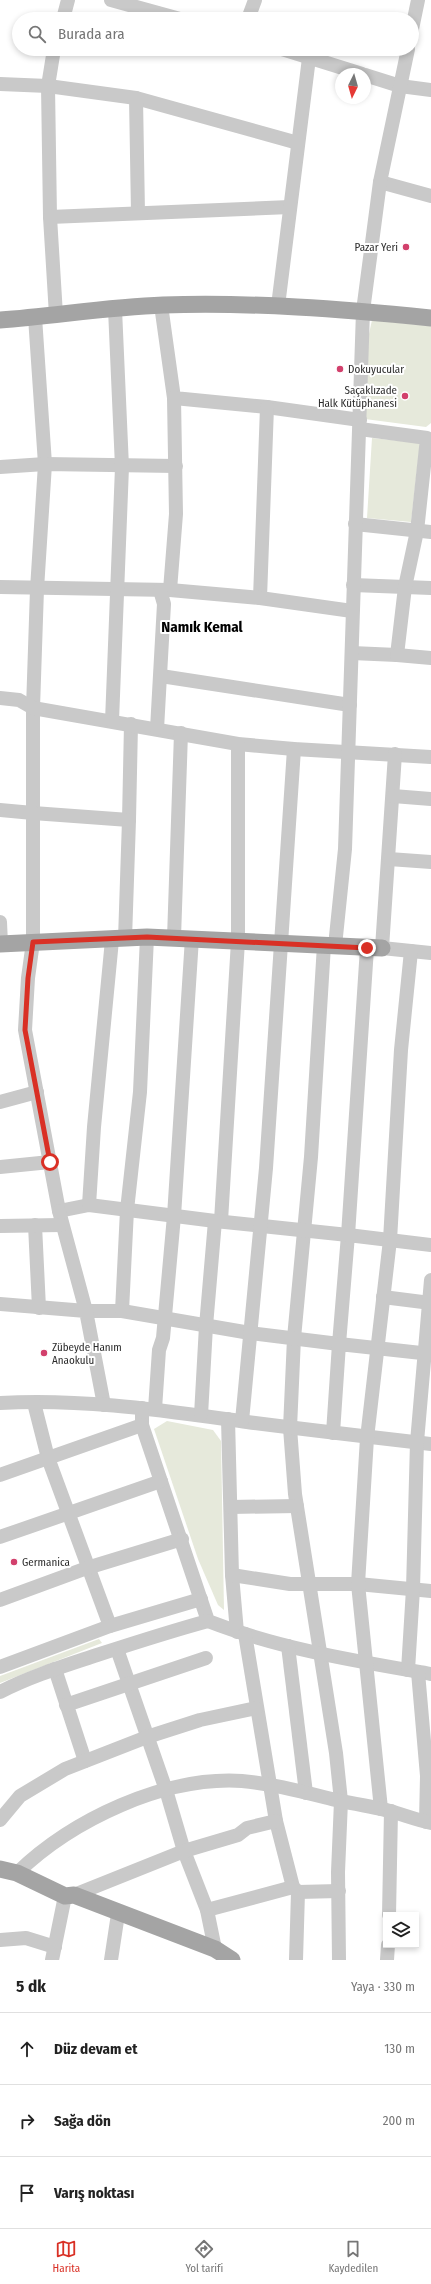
<!DOCTYPE html>
<html lang="tr">
<head>
<meta charset="utf-8">
<style>
	body { margin:0; font-family:"Fira Sans Condensed",sans-serif; background:#f6f6f6; color:#222 }
	.controls { position:absolute; right:12px; bottom:12px; display:grid; overflow:hidden; border-radius:0px; box-shadow:0 2px 6px #0003 }
	.controls button { width:36px; height:36px; display:grid; place-items:center; padding:0; border:0; border-bottom:1px solid #e0e0e0; background:#fff; color:#222; font:20px sans-serif }
	.compass { position:absolute; left:335px; top:68px; width:36px; height:36px; border-radius:50%; background:#fff; box-shadow:0 2px 6px #0003; rotate:185deg }
	.stop { position:absolute; width:12px; height:12px; margin:-9px; border:3px solid #d93025; border-radius:50%; background:#fff }
	.stop.end { background:#d93025; border-color:#fff; box-shadow:0 1px 4px #0008 }
	.list { margin:0; padding:0; list-style:none }
	h2 { display:flex; justify-content:space-between; align-items:center; height:52px; margin:0; padding:0 16px; font-size:17px }
	h2 small { font-size:13px; font-weight:400; color:#767676 }
	.list li { display:grid; grid-template-columns:26px 1fr auto; gap:12px; align-items:center; box-sizing:border-box; height:72px; padding:0 16px; border-top:1px solid #e0e0e0 }
	.list b { display:block; font-size:15px; white-space:nowrap }
	.list em { font-size:13px; font-style:normal; color:#767676 }
	.icon { flex:none; width:22px; height:22px; fill:none; stroke:currentColor; stroke-width:2; stroke-linecap:round; stroke-linejoin:round }
	.map { position:relative; flex:none; width:431px; height:1960px; overflow:hidden }
	.search { position:absolute; background:#fff; box-shadow:0 2px 6px #0003; left:12px; right:12px; top:12px; height:44px; display:flex; align-items:center; gap:10px; box-sizing:border-box; padding:0 14px; border-radius:22px; color:#767676; font-size:15px }
	.sheet { height:268px; background:#fff }
	nav { display:flex; justify-content:space-around; align-items:center; box-sizing:border-box; height:56px; border-top:1px solid #e0e0e0; background:#fff; font-size:11px; color:#767676 }
	nav a { display:grid; justify-items:center; gap:2px }
	nav .on { color:#d93025 }
	.map>svg:first-child { display:block }
	.green { fill:#e6e9db }
	.lines { fill:none; stroke-linecap:round; stroke-linejoin:round }
	.minor { stroke:#c9c9c9; stroke-width:14 }
	.major { stroke:#a4a4a4; stroke-width:17 }
	.route { stroke:#d93025; stroke-width:5 }
	.poi-dot { fill:#d2406c; stroke:#fff; stroke-width:1.5 }
	.labels { text-anchor:middle; stroke-width:4; stroke-linejoin:round; paint-order:stroke }
	.poi-label { font-size:11px; fill:#2c2c2c; stroke:#fff; text-anchor:start }
	.district-label { font-size:15px; font-weight:bold; fill:#000; stroke:#fff }
</style>
</head>
<body>
<div class="map">
<svg width="431" height="1960" viewBox="0 0 431 1960">
	<rect width="100%" height="100%" fill="#fff"/>
	<g class="green">
		<path d="M 372,320 L 431,326 L 431,423 L 426,427 L 365,419 L 367,343 Z"/>
		<path d="M 372,438 L 420,443 L 411,522 L 367,518 Z"/>
		<path d="M 167,1421 L 213,1430 L 221,1441 L 224,1610 L 218,1605 L 198,1559 L 154,1429 Z"/>
		<path d="M 99,1639 L 102,1643 L 0,1683 L 0,1676 Z"/>
	</g>
	<g class="lines">
		<g class="minor">
			<path d="M 111,0 L 180,19"/>
			<path d="M 63,19 L 68,0"/>
			<path d="M 248,19 L 255,0"/>
			<path d="M 412,29 L 418,0"/>
			<path d="M 54,49 L 48,86 L 50,217 L 56,315"/>
			<path d="M 282,49 L 362,74"/>
			<path d="M 365,75 L 400,86 L 431,90"/>
			<path d="M 0,84 L 48,86 L 136,98 L 298,143"/>
			<path d="M 136,98 L 138,213"/>
			<path d="M 380,182 L 431,196"/>
			<path d="M 50,217 L 290,207"/>
			<path d="M 161,305 L 174,398 L 267,407 L 360,420"/>
			<path d="M 278,306 L 309,58"/>
			<path d="M 35,317 L 45,464 L 37,589 L 33,708 L 33,813 L 129,820 L 131,724"/>
			<path d="M 267,407 L 260,598 L 352,611"/>
			<path d="M 0,467 L 45,464 L 176,466"/>
			<path d="M 355,524 L 431,532"/>
			<path d="M 353,585 L 431,588"/>
			<path d="M 0,587 L 170,590 L 260,598"/>
			<path d="M 170,590 L 176,514 L 174,398"/>
			<path d="M 352,653 L 397,655 L 405,587 L 417,531 L 427,438 L 360,429"/>
			<path d="M 397,655 L 431,658"/>
			<path d="M 161,676 L 350,705"/>
			<path d="M 0,698 L 19,700 L 33,708 L 238,744 L 294,749 L 431,757"/>
			<path d="M 112,721 L 122,467 L 115,309"/>
			<path d="M 157,729 L 164,604 L 160,590"/>
			<path d="M 395,754 L 382,948 L 431,953"/>
			<path d="M 393,796 L 431,799"/>
			<path d="M 0,810 L 33,813 L 33,942 L 28,978 L 25,1030 L 59,1211 L 89,1205 L 215,1221"/>
			<path d="M 389,859 L 431,862"/>
			<path d="M 0,922 L 1,944"/>
			<path d="M 174,938 L 181,733"/>
			<path d="M 125,939 L 129,820"/>
			<path d="M 324,945 L 311,1157 L 294,1338 L 290,1428 L 295,1494 L 336,1753 L 341,1801 L 338,1872 L 339,1960"/>
			<path d="M 335,946 L 345,849 L 363,311 L 380,182 L 408,49"/>
			<path d="M 0,1102 L 37,1092"/>
			<path d="M 0,1167 L 50,1162"/>
			<path d="M 89,1205 L 94,1127 L 112,940"/>
			<path d="M 59,1211 L 86,1311 L 122,1311 L 250,1333 L 339,1344 L 348,1235 L 431,1245"/>
			<path d="M 221,1221 L 238,941 L 238,744"/>
			<path d="M 35,1225 L 39,1308"/>
			<path d="M 0,1226 L 61,1225"/>
			<path d="M 383,1297 L 431,1303"/>
			<path d="M 0,1304 L 86,1311 L 104,1405"/>
			<path d="M 122,1311 L 127,1210 L 140,1092 L 147,937"/>
			<path d="M 0,1403 C 82,1398 166,1411 247,1422 C 309,1430 370,1437 431,1444"/>
			<path d="M 34,1403 L 48,1458 L 110,1626"/>
			<path d="M 142,1408 L 142,1425 L 208,1621 C 280,1649 356,1661 431,1674"/>
			<path d="M 155,1409 L 159,1350 L 163,1338 L 174,1216 L 192,938"/>
			<path d="M 201,1415 L 206,1326 L 215,1221 L 348,1235 L 367,948"/>
			<path d="M 228,1419 L 232,1575 L 237,1632"/>
			<path d="M 242,1421 L 266,1168 L 294,749"/>
			<path d="M 333,1433 L 339,1344 L 431,1354"/>
			<path d="M 0,1475 L 142,1425"/>
			<path d="M 231,1507 L 297,1506"/>
			<path d="M 0,1537 L 161,1481"/>
			<path d="M 232,1575 L 290,1584 L 358,1584 L 431,1591"/>
			<path d="M 0,1600 L 87,1568 L 182,1539"/>
			<path d="M 245,1634 L 276,1821 L 293,1887 L 298,1892 L 296,1960"/>
			<path d="M 288,1646 L 306,1793"/>
			<path d="M 117,1649 L 166,1790 L 184,1851 L 207,1910 L 215,1949"/>
			<path d="M 0,1667 L 110,1626 L 201,1599"/>
			<path d="M 55,1669 L 85,1761"/>
			<path d="M 408,1670 L 413,1589 L 417,1442 L 431,1280"/>
			<path d="M 418,1672 L 427,1776 L 426,1822"/>
			<path d="M 0,1692 C 31,1676 64,1666 97,1655 C 134,1643 171,1631 208,1621"/>
			<path d="M 66,1705 L 206,1658"/>
			<path d="M 381,1809 L 358,1584 L 367,1438 L 390,1240 L 401,1050 L 411,951"/>
			<path d="M 0,1820 L 20,1796 L 65,1769 L 147,1737 L 200,1720 L 256,1708"/>
			<path d="M 17,1873 C 72,1820 164,1776 242,1781 C 275,1784 307,1793 340,1801 C 357,1804 374,1807 390,1811 C 404,1815 417,1820 431,1823"/>
			<path d="M 298,1892 L 339,1891"/>
			<path d="M 74,1895 L 184,1851 L 238,1835 L 247,1828 L 276,1821"/>
			<path d="M 207,1910 L 293,1887"/>
			<path d="M 389,1915 L 391,1811"/>
			<path d="M 0,1940 L 26,1938 L 55,1947"/>
			<path d="M 52,1960 L 65,1896"/>
			<path d="M 111,1960 L 118,1914"/>
			<path d="M 387,1960 L 388,1945"/>
		</g>
		<g class="major">
			<path d="M 0,320 C 54,316 108,307 163,305 C 252,302 342,309 431,318"/>
			<path d="M 0,944 L 147,937 L 382,948"/>
			<path d="M 0,1869 L 17,1873 L 65,1896 L 74,1895 L 215,1949 L 232,1960"/>
		</g>
	</g>
	<g class="lines">
		<path class="route" d="M 50,1162 L 25,1030 L 28,978 L 33,942 L 147,937 L 367,948"/>
	</g>
	<g class="poi-dot">
		<circle cx="406" cy="247" r="4"/>
		<circle cx="340" cy="369" r="4"/>
		<circle cx="405" cy="396" r="4"/>
		<circle cx="44" cy="1353" r="4"/>
		<circle cx="14" cy="1562" r="4"/>
	</g>
	<g class="labels">
		<g class="poi-label">
			<text x="398" y="251" text-anchor="end">Pazar Yeri</text>
			<text x="348" y="373">Dokuyucular</text>
			<text x="397" y="394" text-anchor="end">Saçaklızade<tspan x="397" dy="13">Halk Kütüphanesi</tspan></text>
			<text x="52" y="1351">Zübeyde Hanım<tspan x="52" dy="13">Anaokulu</tspan></text>
			<text x="22" y="1566">Germanica</text>
		</g>
		<g class="district-label">
			<text x="202" y="632">Namık Kemal</text>
		</g>
	</g>
</svg>
<div class="controls">
<button><svg class="icon" aria-label="layers" viewBox="0 0 24 24"><path d="M12 4l9 5-9 5-9-5zM3 14l9 5 9-5"/></svg></button>
</div>
<svg class="compass" viewBox="-18 -18 36 36"><path d="M0-13l5 13h-10z" fill="#e53935"/><path d="M0 13l5-13h-10z" fill="#767676"/></svg>
<div class="stop" style="left:50px;top:1162px"></div>
<div class="stop end" style="left:367px;top:948px"></div>
<div class="search"><svg class="icon" aria-label="search" viewBox="0 0 24 24"><circle cx="10" cy="10" r="6"/><path d="M15 15l6 6"/></svg>Burada ara</div>
</div>
<section class="sheet">
<h2>5 dk<small>Yaya · 330 m</small></h2>
<ul class="list">
<li><svg class="icon" aria-label="ahead" viewBox="0 0 24 24"><path d="M12 20V5M6 11l6-6 6 6"/></svg><div><b>Düz devam et</b></div><em>130 m</em></li>
<li><svg class="icon" aria-label="right" viewBox="0 0 24 24"><path d="M7 20v-9h11M14 6l5 5-5 5"/></svg><div><b>Sağa dön</b></div><em>200 m</em></li>
<li><svg class="icon" aria-label="arrive" viewBox="0 0 24 24"><path d="M6 21V4h12l-3 4 3 4H6"/></svg><div><b>Varış noktası</b></div></li>
</ul>
</section>
<nav>
<a class="on"><svg class="icon" aria-label="map" viewBox="0 0 24 24"><path d="M3 6l6-2 6 2 6-2v14l-6 2-6-2-6 2zM9 4v14M15 6v14"/></svg>Harita</a>
<a><svg class="icon" aria-label="directions" viewBox="0 0 24 24"><path d="M12 3l9 9-9 9-9-9zM9 14v-3h6M13 9l2 2-2 2"/></svg>Yol tarifi</a>
<a><svg class="icon" aria-label="saved" viewBox="0 0 24 24"><path d="M7 4h10v16l-5-4-5 4z"/></svg>Kaydedilen</a>
</nav>
</body>
</html>
